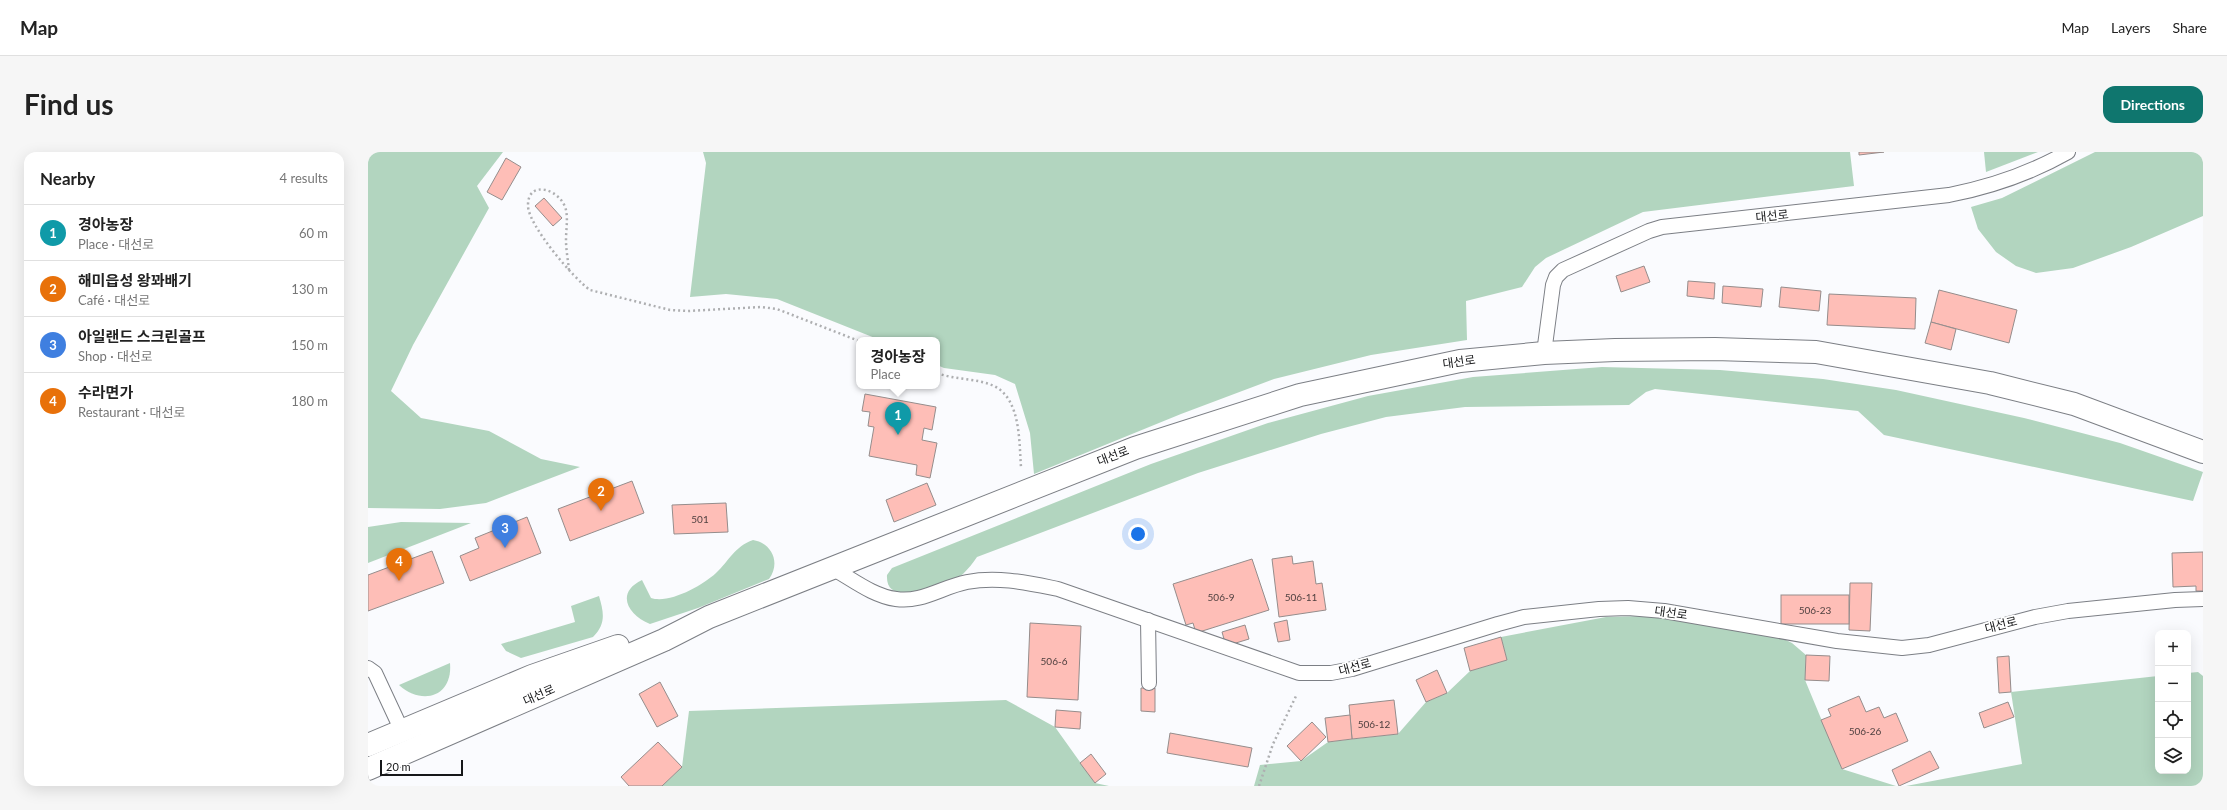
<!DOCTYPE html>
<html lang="en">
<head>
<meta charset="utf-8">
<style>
	body { margin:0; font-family:Lato,"Noto Sans KR",sans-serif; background:#f6f6f6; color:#222 }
	.controls { position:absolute; right:12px; bottom:12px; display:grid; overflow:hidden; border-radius:8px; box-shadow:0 4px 16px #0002 }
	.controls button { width:36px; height:36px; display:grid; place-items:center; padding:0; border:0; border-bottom:1px solid #e0e0e0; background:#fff; color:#222; font:20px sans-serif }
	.scale { position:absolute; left:12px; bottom:10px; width:83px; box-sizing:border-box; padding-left:4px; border:2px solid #161719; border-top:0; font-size:11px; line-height:14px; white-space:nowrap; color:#161719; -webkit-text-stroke:3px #fff; paint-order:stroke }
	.you { position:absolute; left:770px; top:382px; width:14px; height:14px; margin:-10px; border:3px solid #fff; border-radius:50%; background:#1a73e8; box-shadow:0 0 0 6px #1a73e833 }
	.badge { display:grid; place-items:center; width:26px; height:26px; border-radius:50%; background:#0f766e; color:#fff; font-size:13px; font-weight:700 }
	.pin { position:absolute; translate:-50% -33px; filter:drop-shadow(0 1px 2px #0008) }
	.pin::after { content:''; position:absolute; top:21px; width:14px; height:12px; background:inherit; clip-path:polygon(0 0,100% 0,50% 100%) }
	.popup { position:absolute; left:488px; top:185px; width:84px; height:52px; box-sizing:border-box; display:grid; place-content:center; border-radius:8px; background:#fff; filter:drop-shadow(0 1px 3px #0005); font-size:13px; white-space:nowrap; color:#767676 }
	.popup b { font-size:15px; color:#222 }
	.popup::after { content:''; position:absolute; left:50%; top:100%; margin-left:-8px; border:8px solid transparent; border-top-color:#fff }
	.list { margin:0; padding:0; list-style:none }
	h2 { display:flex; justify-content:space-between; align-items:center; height:52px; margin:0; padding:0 16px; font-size:17px }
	h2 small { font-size:13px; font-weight:400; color:#767676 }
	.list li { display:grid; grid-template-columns:26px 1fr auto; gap:12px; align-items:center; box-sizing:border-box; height:56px; padding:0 16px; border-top:1px solid #e0e0e0 }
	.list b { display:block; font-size:15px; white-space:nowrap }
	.list p { margin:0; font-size:13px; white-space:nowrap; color:#767676 }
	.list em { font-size:13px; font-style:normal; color:#767676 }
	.icon { flex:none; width:22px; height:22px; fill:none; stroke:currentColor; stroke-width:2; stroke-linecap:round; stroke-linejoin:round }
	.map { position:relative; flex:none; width:1835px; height:634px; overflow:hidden; border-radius:12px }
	header { display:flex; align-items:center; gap:24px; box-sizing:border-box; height:56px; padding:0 20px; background:#fff; border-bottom:1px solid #e0e0e0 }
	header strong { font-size:19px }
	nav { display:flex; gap:22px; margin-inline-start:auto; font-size:14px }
	.intro { display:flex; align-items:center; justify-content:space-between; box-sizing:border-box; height:96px; padding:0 24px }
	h1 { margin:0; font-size:28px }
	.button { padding:10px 18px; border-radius:12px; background:#0f766e; color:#fff; font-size:14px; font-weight:700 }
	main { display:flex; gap:24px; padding:0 24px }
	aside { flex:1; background:#fff; border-radius:12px; box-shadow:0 4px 16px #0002 }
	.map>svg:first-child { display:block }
	.green { fill:#b2d5bf }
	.building { fill:#febeb7; stroke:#958d8c }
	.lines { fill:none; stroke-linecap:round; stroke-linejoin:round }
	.lane-casing { stroke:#7c7f85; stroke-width:16 }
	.secondary-casing { stroke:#7c7f85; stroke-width:24 }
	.path { stroke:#aeafb1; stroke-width:2.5; stroke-dasharray:2 3; stroke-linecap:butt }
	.lane { stroke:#fff; stroke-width:14 }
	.secondary { stroke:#fff; stroke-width:22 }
	.labels { text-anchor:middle; stroke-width:3.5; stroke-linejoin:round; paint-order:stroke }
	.number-label { font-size:10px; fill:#504140 }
	.street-label { font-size:12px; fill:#161719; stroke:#fff }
</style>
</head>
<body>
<header>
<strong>Map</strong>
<nav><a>Map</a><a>Layers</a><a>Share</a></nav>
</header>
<div class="intro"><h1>Find us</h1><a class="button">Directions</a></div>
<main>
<aside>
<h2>Nearby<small>4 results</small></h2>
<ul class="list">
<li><span class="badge" style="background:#0f9aa8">1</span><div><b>경아농장</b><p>Place · 대선로</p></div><em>60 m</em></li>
<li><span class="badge" style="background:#e8710a">2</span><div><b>해미읍성 왕꽈배기</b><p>Café · 대선로</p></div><em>130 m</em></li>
<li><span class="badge" style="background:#3f7fe0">3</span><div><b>아일랜드 스크린골프</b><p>Shop · 대선로</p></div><em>150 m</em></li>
<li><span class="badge" style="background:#e8710a">4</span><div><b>수라면가</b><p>Restaurant · 대선로</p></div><em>180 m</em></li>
</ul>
</aside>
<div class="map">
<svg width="1835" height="634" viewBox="0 0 1835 634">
	<rect width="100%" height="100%" fill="#fafbfe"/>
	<g class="green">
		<path d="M 0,0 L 135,0 L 109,34 L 121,56 L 45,193 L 23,239 L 53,266 L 121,279 L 173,307 L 212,315 L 118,351 L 72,357 L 0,356 Z"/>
		<path d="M 335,0 L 1482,0 L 1486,34 L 1275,60 L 1178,106 L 1167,115 L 1154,135 L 1098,149 L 1099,188 L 1003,203 L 906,227 L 813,262 L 666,322 L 662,281 L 647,232 L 627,223 L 576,216 L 569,213 L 569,188 L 512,188 L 409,147 L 358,142 L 322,145 L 338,11 Z"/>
		<path d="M 1616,0 L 1670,0 L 1618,20 Z"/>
		<path d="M 1727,0 L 1835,0 L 1835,64 L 1763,95 L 1705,116 L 1668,121 L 1648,114 L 1628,100 L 1610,77 L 1603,55 L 1634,46 Z"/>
		<path d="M 1234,215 L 1352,218 L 1455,227 L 1528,238 L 1656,266 L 1752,291 L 1835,320 L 1825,349 L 1516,283 L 1490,259 L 1287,237 L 1278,240 L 1261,253 L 1097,255 L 1018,265 L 953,282 L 830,321 L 609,405 C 605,411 600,417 595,422 C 590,426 581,428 575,430 C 560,436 517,454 519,423 L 524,416 L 783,312 L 900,271 L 1000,244 L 1105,225 Z"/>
		<path d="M 33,370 L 103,371 L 0,411 L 0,375 Z"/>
		<path d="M 385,388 C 404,391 413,411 401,427 L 330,456 L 282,472 C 260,463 247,441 274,428 L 283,446 C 301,452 334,434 348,421 C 361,409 367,394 385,388 Z"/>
		<path d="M 231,444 C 236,461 238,472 225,485 L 153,506 L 138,499 L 133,492 L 207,470 L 203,454 Z"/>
		<path d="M 1277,464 L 1412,485 L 1424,491 L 1438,503 L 1437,528 L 1474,617 L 1528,634 L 886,634 L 892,613 L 933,609 L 960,590 L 1030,582 L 1058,550 L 1079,541 L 1102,519 L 1139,508 L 1133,485 L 1238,465 Z"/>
		<path d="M 82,511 C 85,545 54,554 31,533 Z"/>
		<path d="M 1830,520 L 1835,524 L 1835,634 L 1538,634 L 1654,612 L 1643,540 L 1790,524 L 1790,619 L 1820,619 L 1820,521 Z"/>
		<path d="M 638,548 L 687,575 L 727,631 L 741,634 L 294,634 L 314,615 L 321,559 Z"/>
	</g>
	<g class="building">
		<path d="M 1491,0 L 1516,0 L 1491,3 Z"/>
		<path d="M 138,6 L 153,15 L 134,48 L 119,40 Z"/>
		<path d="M 176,46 L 194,66 L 185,74 L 167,54 Z"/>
		<path d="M 1276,114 L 1282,130 L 1253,140 L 1248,124 Z"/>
		<path d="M 1320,129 L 1347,131 L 1346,147 L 1319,144 Z"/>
		<path d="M 1355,134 L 1395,137 L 1393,155 L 1354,151 Z"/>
		<path d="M 1413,135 L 1453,139 L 1451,159 L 1411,155 Z"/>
		<path d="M 1571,138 L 1649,158 L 1641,191 L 1563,170 Z"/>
		<path d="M 1461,142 L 1548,146 L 1547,177 L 1459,173 Z"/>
		<path d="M 1563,170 L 1588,177 L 1583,198 L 1557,191 Z"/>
		<path d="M 497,242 L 568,255 L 564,278 L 556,276 L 554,288 L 569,291 L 562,326 L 548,323 L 549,313 L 501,304 L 506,275 L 500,274 L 502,260 L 494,259 Z"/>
		<path d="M 264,329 L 276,361 L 202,389 L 190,357 Z"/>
		<path d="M 559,331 L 568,353 L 526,370 L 518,348 Z"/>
		<path d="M 358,351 L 360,380 L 306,382 L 304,353 Z"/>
		<path d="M 159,365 L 173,401 L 102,429 L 92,404 L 111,396 L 107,386 Z"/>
		<path d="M 64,399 L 76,431 L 0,459 L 0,423 Z"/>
		<path d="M 1835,400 L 1835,439 L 1828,439 L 1828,434 L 1805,435 L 1804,401 Z"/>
		<path d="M 924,404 L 925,412 L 945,409 L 948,432 L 954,431 L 958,458 L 911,465 L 904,407 Z"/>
		<path d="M 884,407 L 901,458 L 828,481 L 825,471 L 818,473 L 805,432 Z"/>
		<path d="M 1482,431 L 1504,431 L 1502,479 L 1481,478 Z"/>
		<rect x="1413" y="443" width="68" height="29"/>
		<path d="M 919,468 L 922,488 L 910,490 L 906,471 Z"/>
		<path d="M 662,471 L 713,474 L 710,548 L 659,545 Z"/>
		<path d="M 877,473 L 881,487 L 858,494 L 854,480 Z"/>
		<path d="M 1133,485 L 1139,508 L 1102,519 L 1096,496 Z"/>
		<path d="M 1438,503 L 1462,504 L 1461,529 L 1437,528 Z"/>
		<path d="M 1641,504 L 1643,540 L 1631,541 L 1629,505 Z"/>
		<path d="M 1069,518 L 1079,541 L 1058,550 L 1048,528 Z"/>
		<path d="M 292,530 L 310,564 L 289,575 L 271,542 Z"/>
		<path d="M 773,536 L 787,536 L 787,560 L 773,559 Z"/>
		<path d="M 1491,544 L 1498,560 L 1511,555 L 1516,566 L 1528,561 L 1540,589 L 1474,617 L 1453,568 L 1463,564 L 1460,557 Z"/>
		<path d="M 1026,548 L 1030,582 L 984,587 L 981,553 Z"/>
		<path d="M 1640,550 L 1646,565 L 1616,576 L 1611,561 Z"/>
		<path d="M 688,558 L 713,560 L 712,577 L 687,575 Z"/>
		<path d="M 982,563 L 984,587 L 960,590 L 957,566 Z"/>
		<path d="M 944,570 L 958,585 L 933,609 L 919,594 Z"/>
		<path d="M 802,581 L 884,596 L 880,615 L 799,601 Z"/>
		<path d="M 290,590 L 314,615 L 294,634 L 261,634 L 253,625 Z"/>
		<path d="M 1562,599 L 1571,616 L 1531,634 L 1524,618 Z"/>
		<path d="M 723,602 L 738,622 L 727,631 L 712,611 Z"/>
	</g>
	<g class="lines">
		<g class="lane-casing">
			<g id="lane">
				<path d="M 1176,201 L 1185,133 L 1188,125 L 1195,118 L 1281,79 L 1294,75 L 1581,43 C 1622,35 1663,21 1700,0"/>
				<path d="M 464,416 C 484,427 505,444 528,447 C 553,451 574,435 599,430 C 630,424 660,431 690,437 L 931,521 L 963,521 L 984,517 L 1130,472 L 1156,465 L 1231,457 L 1260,456 L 1296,459 L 1469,489 L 1534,496 L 1561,493 L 1667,465 L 1700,459 L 1807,448 L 1835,447"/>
				<path d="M 780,468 L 781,531"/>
				<path d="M 0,516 L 7,521 L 34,579"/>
			</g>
		</g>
		<g class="secondary-casing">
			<g id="secondary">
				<path d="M 0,593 L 164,524 L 250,494"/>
				<path d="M 0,617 L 296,488 L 341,465 L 767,296 L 932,243 L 1092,209 L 1176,201 L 1247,198 L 1347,197 L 1448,200 L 1622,231 L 1706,252 L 1835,300"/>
			</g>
		</g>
		<g class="path">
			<path d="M 201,118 C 200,108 198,98 198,88 C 198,78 200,68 198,58 C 193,37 160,27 160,53 C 159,72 206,127 222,138 L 302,158 L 320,159 L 393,155 L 409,157 L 491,189"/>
			<path d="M 569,221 C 587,228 609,226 626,234 C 653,247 651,290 653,315"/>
			<path d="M 891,634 L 905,592 L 929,542"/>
		</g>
		<use href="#lane" class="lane"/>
		<use href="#secondary" class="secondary"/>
	</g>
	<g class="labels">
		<g class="number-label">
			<text x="332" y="371">501</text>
			<text x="853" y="449">506-9</text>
			<text x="933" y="449">506-11</text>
			<text x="1447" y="462">506-23</text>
			<text x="686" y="513">506-6</text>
			<text x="1006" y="576">506-12</text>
			<text x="1497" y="583">506-26</text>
		</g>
		<g class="street-label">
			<text transform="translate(1404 64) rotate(-6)" y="4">대선로</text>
			<text transform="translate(1091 210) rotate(-8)" y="4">대선로</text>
			<text transform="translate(745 304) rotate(-21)" y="4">대선로</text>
			<text transform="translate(1303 461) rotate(8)" y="4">대선로</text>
			<text transform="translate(1633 473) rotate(-14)" y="4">대선로</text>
			<text transform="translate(987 515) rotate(-15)" y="4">대선로</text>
			<text transform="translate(171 543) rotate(-24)" y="4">대선로</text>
		</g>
	</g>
</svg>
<div class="controls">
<button>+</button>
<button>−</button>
<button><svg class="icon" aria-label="locate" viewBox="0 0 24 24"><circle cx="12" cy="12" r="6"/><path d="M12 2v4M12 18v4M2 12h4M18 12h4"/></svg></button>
<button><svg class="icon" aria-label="layers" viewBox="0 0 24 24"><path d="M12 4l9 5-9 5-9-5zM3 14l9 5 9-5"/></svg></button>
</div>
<div class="scale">20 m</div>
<div class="you"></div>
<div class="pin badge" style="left:530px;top:283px;background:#0f9aa8">1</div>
<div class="popup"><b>경아농장</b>Place</div>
<div class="pin badge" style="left:233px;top:359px;background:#e8710a">2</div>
<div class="pin badge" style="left:137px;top:396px;background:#3f7fe0">3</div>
<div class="pin badge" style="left:31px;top:429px;background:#e8710a">4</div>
</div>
</main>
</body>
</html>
